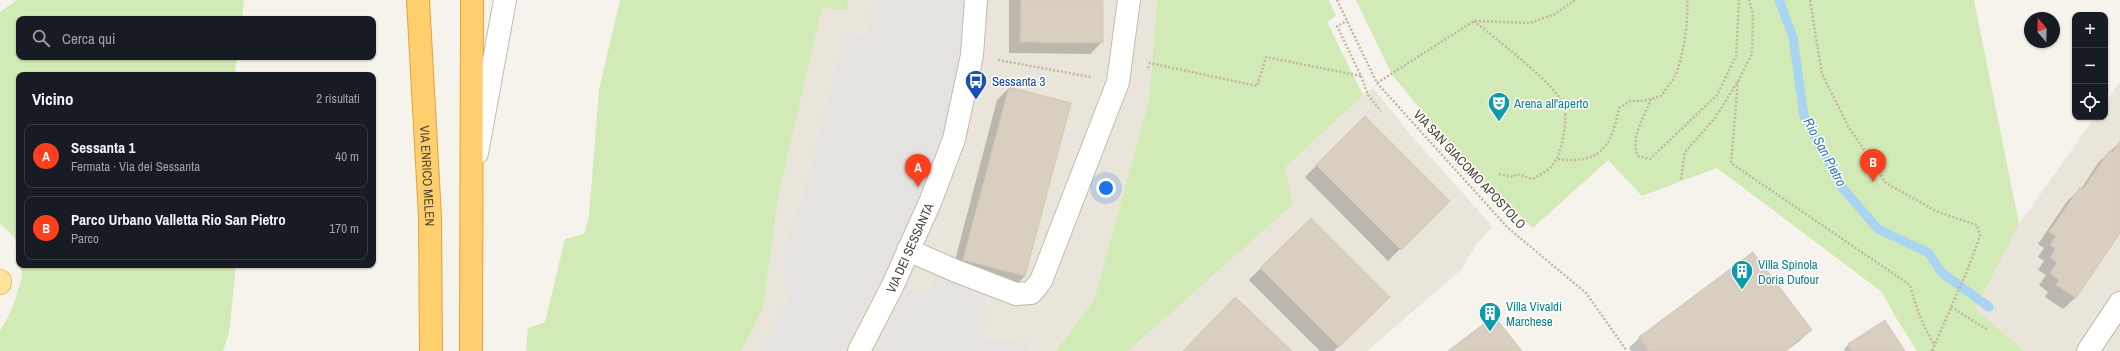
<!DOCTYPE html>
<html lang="it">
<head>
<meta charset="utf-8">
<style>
	body { margin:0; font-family:"Archivo Narrow",sans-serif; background:#242831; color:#f1f3f6 }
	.controls { position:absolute; right:12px; top:12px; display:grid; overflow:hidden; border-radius:8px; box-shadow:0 1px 3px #0004 }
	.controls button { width:36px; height:36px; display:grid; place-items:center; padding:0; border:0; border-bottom:1px solid #363941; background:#171b24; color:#f1f3f6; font:20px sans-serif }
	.compass { position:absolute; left:2024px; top:12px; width:36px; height:36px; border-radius:50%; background:#171b24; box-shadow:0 1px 3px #0004; rotate:341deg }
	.you { position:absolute; left:1106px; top:188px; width:14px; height:14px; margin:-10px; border:3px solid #fff; border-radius:50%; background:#1a73e8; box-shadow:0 0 0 6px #1a73e833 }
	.badge { display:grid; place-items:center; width:26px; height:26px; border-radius:50%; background:#fc3f1d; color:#fff; font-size:13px; font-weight:700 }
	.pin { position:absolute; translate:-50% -33px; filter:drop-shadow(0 1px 2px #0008) }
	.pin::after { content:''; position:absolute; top:21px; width:14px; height:12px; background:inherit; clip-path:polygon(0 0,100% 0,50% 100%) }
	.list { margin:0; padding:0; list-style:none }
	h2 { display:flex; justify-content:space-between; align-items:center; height:52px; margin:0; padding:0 16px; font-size:17px }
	h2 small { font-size:13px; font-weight:400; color:#9ea1a6 }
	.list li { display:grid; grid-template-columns:26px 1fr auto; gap:12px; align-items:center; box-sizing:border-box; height:64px; margin:0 8px 8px; padding:0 8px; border:1px solid #363941; border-radius:8px }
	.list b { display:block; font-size:15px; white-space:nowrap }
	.list p { margin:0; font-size:13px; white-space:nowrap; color:#9ea1a6 }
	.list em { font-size:13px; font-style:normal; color:#9ea1a6 }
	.icon { flex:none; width:22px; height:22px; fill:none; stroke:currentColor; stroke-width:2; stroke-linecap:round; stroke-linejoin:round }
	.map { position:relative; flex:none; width:2120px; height:351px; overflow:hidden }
	.search { position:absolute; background:#171b24; box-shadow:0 1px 3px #0004; left:16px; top:16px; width:360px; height:44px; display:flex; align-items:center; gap:10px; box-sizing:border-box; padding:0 14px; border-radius:8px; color:#9ea1a6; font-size:15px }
	.panel { position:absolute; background:#171b24; box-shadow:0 1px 3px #0004; left:16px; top:72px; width:360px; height:196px; border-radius:8px }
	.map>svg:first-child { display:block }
	.residential { fill:#eae5da }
	.green { fill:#d2eab5 }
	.parking { fill:#e5e3e0 }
	.shadow { fill:#0003 }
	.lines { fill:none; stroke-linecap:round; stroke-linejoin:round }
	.stream { stroke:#a9d4f2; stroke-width:9 }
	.building { fill:#d8cfc1; stroke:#d3c7b4 }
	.minor-casing { stroke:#c2bbae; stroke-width:24 }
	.major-casing { stroke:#e6c16a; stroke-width:24 }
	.highway-casing { stroke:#e0a43c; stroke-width:24 }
	.path { stroke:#c4b79f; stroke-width:2.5; stroke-dasharray:2 2; stroke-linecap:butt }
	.minor { stroke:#fff; stroke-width:22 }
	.major { stroke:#ffe39c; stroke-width:22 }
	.highway { stroke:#ffcf6e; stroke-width:22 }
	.labels { text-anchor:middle; stroke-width:3; stroke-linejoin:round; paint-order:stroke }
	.transit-label { font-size:13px; fill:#164399; stroke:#fff; text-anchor:start }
	.culture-label { font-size:13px; fill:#0d838f; stroke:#fff; text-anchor:start }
	.street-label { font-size:13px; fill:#4b4439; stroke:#fff }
	.water-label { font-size:14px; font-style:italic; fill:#2e7ab2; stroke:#fff }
</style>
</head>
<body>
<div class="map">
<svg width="2120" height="351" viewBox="0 0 2120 351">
	<rect width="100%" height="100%" fill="#f6f3ec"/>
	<g class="residential">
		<path d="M 848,0 L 1157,0 L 1149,100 L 1094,300 L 1056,351 L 741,351 L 763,307 L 779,193 L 822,8 L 846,10 Z"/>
		<path d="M 2120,82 L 2120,351 L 2024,351 L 1974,309 L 2019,224 L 2095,117 L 2105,117 L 2105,103 Z"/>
		<path d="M 1373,88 L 1411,135 L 1493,227 L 1477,243 L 1462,269 L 1367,351 L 1128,351 L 1292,204 L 1285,168 L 1357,100 Z"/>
	</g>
	<g class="green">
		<path d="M 17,0 L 244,0 L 242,19 L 19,19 L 19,57 L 237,57 L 235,75 L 19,75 L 19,251 L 14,237 L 0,223 L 0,12 Z"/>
		<path d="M 620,0 L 848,0 L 847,10 L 822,8 L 779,193 L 763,308 L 741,351 L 526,351 L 528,328 L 545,322 L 565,239 L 584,234 L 589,216 L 599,90 Z"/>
		<path d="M 1157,0 L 1329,0 L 1336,16 L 1327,22 L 1363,95 L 1285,168 L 1293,204 L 1128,351 L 1056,351 L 1094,300 L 1149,100 Z"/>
		<path d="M 1356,0 L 1974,0 L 2019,224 L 1975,309 L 2024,351 L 1917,351 L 1893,313 L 1882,292 L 1717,168 L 1642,196 L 1608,160 L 1533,228 L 1470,168 L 1392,75 Z"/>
		<path d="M 21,265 L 236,265 L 229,333 L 223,351 L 0,351 L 0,331 L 12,309 L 22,278 Z"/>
	</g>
	<g class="parking">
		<path d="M 873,0 L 965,0 L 960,58 L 944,136 L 898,246 L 841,351 L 759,351 L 791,295 L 785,282 L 784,247 L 803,197 L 845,34 L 867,36 Z"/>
		<path d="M 937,275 L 985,300 L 984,339 L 1029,342 L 1029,351 L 878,351 L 910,288 L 927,294 Z"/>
	</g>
	<g class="shadow">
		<path d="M 1009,0 L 1102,0 L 1102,42 L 1090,54 L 1009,53 Z"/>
		<path d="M 1009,88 L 1070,104 L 1025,276 L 1013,288 L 952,272 L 997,100 Z"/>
		<path d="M 1365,117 L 1448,201 L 1388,261 L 1305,177 Z"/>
		<path d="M 2120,142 L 2120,231 L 2075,298 L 2063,309 L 2045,297 L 2048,292 L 2039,285 L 2046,275 L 2038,270 L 2044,261 L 2038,257 L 2044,248 L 2038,244 L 2068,200 L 2081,189 L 2098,163 Z"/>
		<path d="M 1311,219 L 1388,297 L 1334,351 L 1320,351 L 1249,280 Z"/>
		<path d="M 1753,253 L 1810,330 L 1801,340 L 1786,351 L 1631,351 L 1629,348 L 1639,338 Z"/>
		<path d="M 1885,321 L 1904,351 L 1845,351 L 1844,349 L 1848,345 Z"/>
	</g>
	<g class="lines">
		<path class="stream" d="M 1779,0 L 1793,37 L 1804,116 L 1840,185 L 1878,229 L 1929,253 L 1941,272 L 1989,307"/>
	</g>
	<g class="building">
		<path d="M 1021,0 L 1103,0 L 1103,43 L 1020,42 Z"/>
		<path d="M 1009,87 L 1071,103 L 1025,276 L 963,260 Z"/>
		<path d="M 1365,116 L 1450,201 L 1401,250 L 1316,165 Z"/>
		<path d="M 2120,141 L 2120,233 L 2076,298 L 2056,285 L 2059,280 L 2050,273 L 2057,263 L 2050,258 L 2055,249 L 2050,245 L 2056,236 L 2049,232 L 2080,187 L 2083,189 L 2110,150 L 2113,152 Z"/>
		<path d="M 1311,218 L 1390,297 L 1339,347 L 1260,268 Z"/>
		<path d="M 1753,252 L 1812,330 L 1784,351 L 1649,351 L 1639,337 Z"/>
		<path d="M 1235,297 L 1287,346 L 1292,351 L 1183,351 Z"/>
		<path d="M 1494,316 L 1522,351 L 1448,351 Z"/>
		<path d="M 1885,320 L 1905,351 L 1852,351 L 1848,344 Z"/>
	</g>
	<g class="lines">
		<g class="minor-casing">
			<g id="minor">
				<path d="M 477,153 L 505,0"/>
				<path d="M 908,250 L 956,271 L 1016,294 L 1031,293 L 1041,281 L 1118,82 L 1129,0"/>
				<path id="s1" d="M 859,351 L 893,285 L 931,200 L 954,139 L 972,55 L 976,0"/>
				<path d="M 2088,351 L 2120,303"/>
			</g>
		</g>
		<g class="major-casing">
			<path id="major" d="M 0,281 L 0,283"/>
		</g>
		<g class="highway-casing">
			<g id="highway">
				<path id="s2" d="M 418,0 L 430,217 L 431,351"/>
				<path d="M 471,351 L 472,0"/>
			</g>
		</g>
		<g class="path">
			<path d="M 1337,0 L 1377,83 L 1508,228 L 1586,293 L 1627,351"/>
			<path d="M 1810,0 L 1822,74 L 1848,126 L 1886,183 L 1938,212 L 1977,225 L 1980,236 L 1967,271 L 1932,351"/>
			<path d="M 1474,21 C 1493,37 1559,86 1564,107 C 1567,119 1564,133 1562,144 C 1556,164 1551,170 1532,179 L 1517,174 L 1513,177 L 1499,174"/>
			<path d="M 998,60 L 1091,77"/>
			<path d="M 1148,68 L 1150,63 L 1257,86 L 1266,57 L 1361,76 L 1337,26 L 1347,21"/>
			<path d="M 1361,76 L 1368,95 L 1381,111"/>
			<path d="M 1738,81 L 1731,163 L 1910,285 C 1916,307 1923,327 1935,346"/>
			<path d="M 1377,83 L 1474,21 L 1530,23 L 1555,14 L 1575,0"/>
			<path d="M 1651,99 C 1645,116 1629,139 1638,156 L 1650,159 L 1717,95 L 1736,56 L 1739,0"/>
			<path d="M 1558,159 C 1600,165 1612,146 1619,108 L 1630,101 L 1644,101 L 1661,96 C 1665,90 1671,83 1675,76 C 1683,58 1689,20 1687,0"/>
			<path d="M 1681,179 L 1685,152 L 1715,118 L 1738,81 L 1752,54 L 1753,14 L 1749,0"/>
			<path d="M 1951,307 L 1988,330"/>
		</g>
		<use href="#minor" class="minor"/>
		<use href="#major" class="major"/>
		<use href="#highway" class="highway"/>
	</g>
	<defs>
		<g id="bus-pin" transform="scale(1.15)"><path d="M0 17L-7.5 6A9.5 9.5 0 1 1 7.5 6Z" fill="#1a4fb4" stroke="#fff"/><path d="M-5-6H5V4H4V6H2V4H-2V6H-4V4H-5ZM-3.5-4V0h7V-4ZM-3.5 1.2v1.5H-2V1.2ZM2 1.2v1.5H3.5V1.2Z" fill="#fff"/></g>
		<g id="theatre-pin" transform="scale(1.15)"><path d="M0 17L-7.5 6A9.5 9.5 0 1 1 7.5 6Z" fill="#0f9aa8" stroke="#fff"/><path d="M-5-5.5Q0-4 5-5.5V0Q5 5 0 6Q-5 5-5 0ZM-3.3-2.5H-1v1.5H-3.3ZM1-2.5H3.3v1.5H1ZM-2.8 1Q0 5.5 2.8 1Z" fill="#fff"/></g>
		<g id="building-pin" transform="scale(1.15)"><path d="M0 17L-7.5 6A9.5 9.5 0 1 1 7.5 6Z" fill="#0f9aa8" stroke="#fff"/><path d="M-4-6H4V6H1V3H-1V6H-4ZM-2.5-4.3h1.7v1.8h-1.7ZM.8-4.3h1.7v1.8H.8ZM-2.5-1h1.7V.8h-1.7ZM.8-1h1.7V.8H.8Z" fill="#fff"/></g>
	</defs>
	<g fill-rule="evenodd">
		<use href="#bus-pin" x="976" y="81"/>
		<use href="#theatre-pin" x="1499" y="103"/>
		<use href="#building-pin" x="1742" y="271"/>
		<use href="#building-pin" x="1490" y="313"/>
	</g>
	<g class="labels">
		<g class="transit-label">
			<text x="992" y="86">Sessanta 3</text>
		</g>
		<g class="culture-label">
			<text x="1514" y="108">Arena all'aperto</text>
			<text x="1758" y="269">Villa Spinola<tspan x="1758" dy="15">Doria Dufour</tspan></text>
			<text x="1506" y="311">Villa Vivaldi<tspan x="1506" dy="15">Marchese</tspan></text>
		</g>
		<g class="street-label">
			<text transform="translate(1470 169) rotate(47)" y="5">VIA SAN GIACOMO APOSTOLO</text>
			<text dy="5" stroke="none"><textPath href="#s2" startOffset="176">VIA ENRICO MELEN</textPath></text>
			<text dy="5" stroke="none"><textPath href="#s1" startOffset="115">VIA DEI SESSANTA</textPath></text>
		</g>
		<g class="water-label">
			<text transform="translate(1825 152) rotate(62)" y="5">Rio San Pietro</text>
		</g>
	</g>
</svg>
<div class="controls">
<button>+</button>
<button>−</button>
<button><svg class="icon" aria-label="locate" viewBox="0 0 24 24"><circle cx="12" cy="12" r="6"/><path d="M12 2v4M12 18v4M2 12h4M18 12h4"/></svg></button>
</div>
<svg class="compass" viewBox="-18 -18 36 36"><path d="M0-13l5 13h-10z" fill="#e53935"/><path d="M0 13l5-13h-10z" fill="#9ea1a6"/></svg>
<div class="you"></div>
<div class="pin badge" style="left:918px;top:187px">A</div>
<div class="pin badge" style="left:1873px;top:182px">B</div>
<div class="search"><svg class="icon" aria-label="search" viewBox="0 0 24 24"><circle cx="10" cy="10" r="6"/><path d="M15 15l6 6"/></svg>Cerca qui</div>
<section class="panel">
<h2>Vicino<small>2 risultati</small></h2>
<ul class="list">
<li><span class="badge">A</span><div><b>Sessanta 1</b><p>Fermata · Via dei Sessanta</p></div><em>40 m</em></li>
<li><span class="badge">B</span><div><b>Parco Urbano Valletta Rio San Pietro</b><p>Parco</p></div><em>170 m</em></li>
</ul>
</section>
</div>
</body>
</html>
